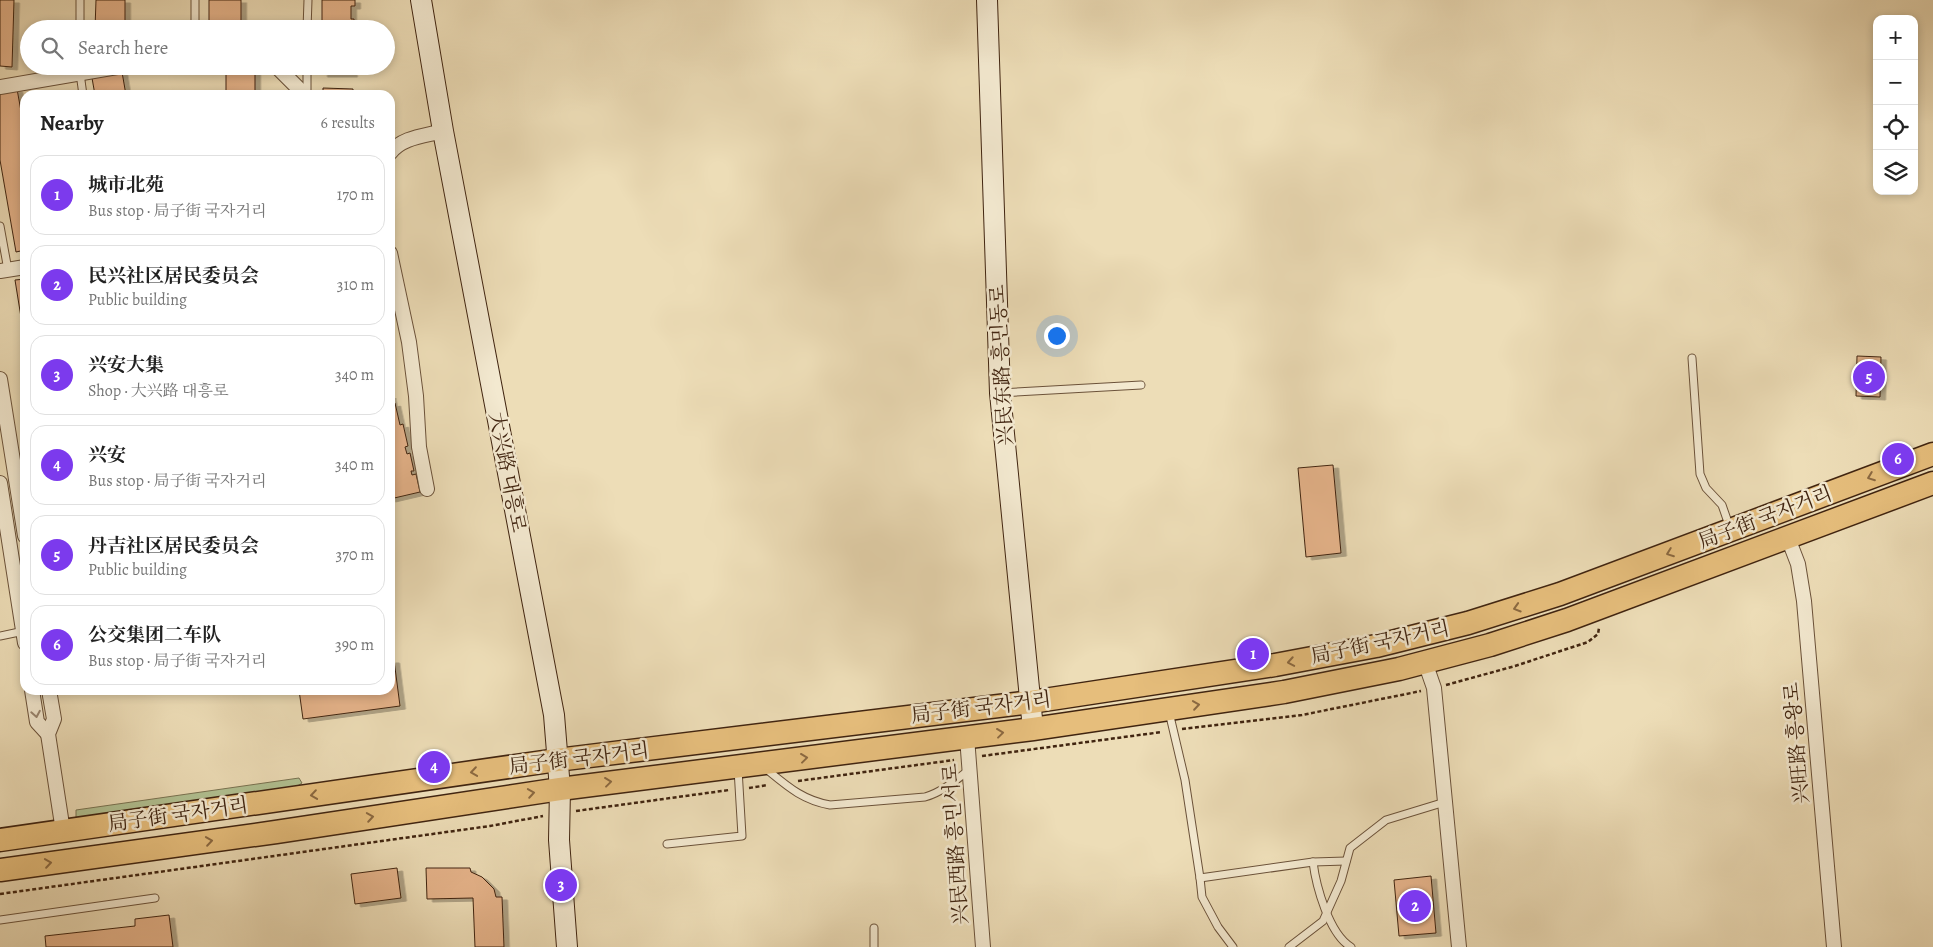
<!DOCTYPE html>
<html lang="en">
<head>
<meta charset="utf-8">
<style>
	body { margin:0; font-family:Alegreya,"Noto Serif SC","Noto Serif KR",serif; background:#f6f6f6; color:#222 }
	.controls { position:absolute; right:15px; top:15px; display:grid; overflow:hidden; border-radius:10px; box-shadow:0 2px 8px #0003 }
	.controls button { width:45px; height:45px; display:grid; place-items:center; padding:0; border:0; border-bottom:1px solid #e0e0e0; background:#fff; color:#222; font:25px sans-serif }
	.you { position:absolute; left:1056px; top:335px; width:18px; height:18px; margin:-12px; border:4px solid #fff; border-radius:50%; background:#1a73e8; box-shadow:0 0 0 8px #1a73e833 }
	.badge { display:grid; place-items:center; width:32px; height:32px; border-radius:50%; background:#7c3aed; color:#fff; font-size:16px; font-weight:700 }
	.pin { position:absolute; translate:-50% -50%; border:2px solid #fff; box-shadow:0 1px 5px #0006 }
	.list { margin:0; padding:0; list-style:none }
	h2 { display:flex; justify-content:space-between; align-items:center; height:65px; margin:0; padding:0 20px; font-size:21px }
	h2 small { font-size:16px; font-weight:400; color:#767676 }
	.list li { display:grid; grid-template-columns:32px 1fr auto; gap:15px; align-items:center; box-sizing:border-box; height:80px; margin:0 10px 10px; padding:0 10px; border:1px solid #e0e0e0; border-radius:15px }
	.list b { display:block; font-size:19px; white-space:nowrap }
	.list p { margin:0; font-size:16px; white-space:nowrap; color:#767676 }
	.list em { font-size:16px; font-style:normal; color:#767676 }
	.icon { flex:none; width:28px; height:28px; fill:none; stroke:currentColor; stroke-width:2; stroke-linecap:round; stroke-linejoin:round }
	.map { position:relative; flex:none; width:1933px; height:947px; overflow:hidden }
	.search { position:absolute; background:#fff; box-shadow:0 2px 8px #0003; left:20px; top:20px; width:375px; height:55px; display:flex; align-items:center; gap:12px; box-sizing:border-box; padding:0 18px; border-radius:28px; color:#767676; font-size:19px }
	.panel { position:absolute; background:#fff; box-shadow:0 2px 8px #0003; left:20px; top:90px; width:375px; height:605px; border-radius:15px }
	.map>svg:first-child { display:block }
	.green { fill:#b2c293; stroke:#797352 }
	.building { fill:#e6b48b; stroke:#402410; filter:url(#shadow) }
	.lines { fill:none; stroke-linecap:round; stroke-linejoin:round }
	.lane-casing { stroke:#6b523a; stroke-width:9 }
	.street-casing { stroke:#6b523a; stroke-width:16 }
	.secondary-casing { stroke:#402410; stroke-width:22 }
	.primary-casing { stroke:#402410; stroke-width:25 }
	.path { stroke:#402410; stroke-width:2.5; stroke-dasharray:4 2.5; stroke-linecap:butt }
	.lane { stroke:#f3e9d0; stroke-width:7 }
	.street { stroke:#f3e9d0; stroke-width:14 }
	.secondary { stroke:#f3e9d0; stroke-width:20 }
	.primary { stroke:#e6be7c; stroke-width:22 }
	.oneway { stroke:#8b6941 }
	.oneway2 { stroke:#9a8670 }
	.labels { text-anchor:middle; stroke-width:5; stroke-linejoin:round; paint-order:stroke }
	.street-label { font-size:20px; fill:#402410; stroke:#f3e9d0 }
</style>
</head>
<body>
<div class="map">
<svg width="1933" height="947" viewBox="0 0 1933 947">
	<defs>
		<filter id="shadow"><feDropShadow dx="5.5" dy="3" stdDeviation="0" flood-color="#0004"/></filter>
	</defs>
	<rect width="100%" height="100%" fill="#edddb7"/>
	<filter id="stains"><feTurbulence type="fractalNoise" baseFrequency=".004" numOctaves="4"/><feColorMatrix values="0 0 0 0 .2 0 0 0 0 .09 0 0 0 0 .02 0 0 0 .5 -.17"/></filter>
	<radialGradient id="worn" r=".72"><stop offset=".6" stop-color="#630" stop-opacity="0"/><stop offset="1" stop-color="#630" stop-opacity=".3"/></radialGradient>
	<path class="green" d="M 299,778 L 302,783 L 296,787 L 76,818 L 76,810 Z"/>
	<g class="building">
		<path d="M 0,0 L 14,0 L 12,67 L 0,66 Z"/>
		<path d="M 96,0 L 125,0 L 125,29 L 95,29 Z"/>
		<rect x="209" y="0" width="32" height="29"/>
		<path d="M 322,0 L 355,0 L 355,6 L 351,6 L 351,19 L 354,19 L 354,29 L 322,29 Z"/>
		<rect x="226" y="66" width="29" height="29"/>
		<path d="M 322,66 L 355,66 L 355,68 L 351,68 L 352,74 L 322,74 Z"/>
		<path d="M 122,72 L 126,95 L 95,95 L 92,78 Z"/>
		<path d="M 323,88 L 353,89 L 353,95 L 356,95 L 323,95 Z"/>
		<path d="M 17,89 L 25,133 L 25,250 L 16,252 L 0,160 L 0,92 Z"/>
		<path d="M 25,279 L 25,342 L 15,280 Z"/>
		<path d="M 1857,356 L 1881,357 L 1880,397 L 1856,396 Z"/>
		<path d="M 390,395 L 392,404 L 395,403 L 400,425 L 403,424 L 408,446 L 405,447 L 407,454 L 410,453 L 414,471 L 411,471 L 412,475 L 416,474 L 420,492 L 390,499 Z"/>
		<path d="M 1333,465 L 1341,553 L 1306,557 L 1298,468 Z"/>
		<path d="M 390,660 L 394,660 L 400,706 L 303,719 L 299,690 L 390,690 Z"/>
		<path d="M 397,868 L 401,898 L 355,904 L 351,874 Z"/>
		<path d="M 426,868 L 470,868 L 471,872 L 482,877 L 494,889 L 496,897 L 502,897 L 504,947 L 475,947 L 473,898 L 427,899 Z"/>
		<path d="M 1431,876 L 1436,933 L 1399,936 L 1394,880 Z"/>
		<path d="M 169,915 L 173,947 L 46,947 L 45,936 L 135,926 L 135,919 Z"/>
	</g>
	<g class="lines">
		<g class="lane-casing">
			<g id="lane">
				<path d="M 80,29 L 80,0"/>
				<path d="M 195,29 L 195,0"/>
				<path d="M 307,29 L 308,0"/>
				<path d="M 79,66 L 83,95"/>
				<path d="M 307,95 L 307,66"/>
				<path d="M 0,226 L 8,270"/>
				<path d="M 1692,358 L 1700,474 L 1706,488 L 1722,505 L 1730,528"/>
				<path d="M 1000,393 L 1141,385"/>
				<path d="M 0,636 L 24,631"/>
				<path d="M 1169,712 L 1185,780 L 1200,878 L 1202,897 L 1218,927 L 1233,947"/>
				<path d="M 765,768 C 787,786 802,800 830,805 L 925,797 C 942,792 955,781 969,770"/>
				<path d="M 667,844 L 742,836 L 738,769"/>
				<path d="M 1313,862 C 1316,886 1329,934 1351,947"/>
				<path d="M 1200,878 L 1313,862 L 1346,861"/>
				<path d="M 0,920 L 155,898"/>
				<path d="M 874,928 L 874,947"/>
				<path d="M 1289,947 L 1323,921 L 1341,881 L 1350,848 L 1386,820 L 1445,802"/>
			</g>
		</g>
		<g class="street-casing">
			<g id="street">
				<path d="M 276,66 L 305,95"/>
				<path d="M 0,87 L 123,66"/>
				<path d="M 390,153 C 402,137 425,136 443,131"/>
				<path d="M 390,253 L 409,342 L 416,396 L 419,447 L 427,489"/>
				<path d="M 0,271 L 25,267"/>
				<path d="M 0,379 L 25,536"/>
				<path d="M 0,483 L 25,643"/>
				<path d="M 1788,538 L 1798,564 L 1804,601 L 1834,947"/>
				<path d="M 1425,662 L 1434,688 L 1459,947"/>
				<path d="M 32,690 L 37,722 L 48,734"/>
				<path d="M 49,690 L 54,719 L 48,734 L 63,831"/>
				<path d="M 967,737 L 983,947"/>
			</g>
		</g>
		<g class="secondary-casing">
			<g id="secondary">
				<path d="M 421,0 L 443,131 L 554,715 L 560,789 L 559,840 L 567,947"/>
				<path d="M 987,0 L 1000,393 L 1033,729"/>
			</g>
		</g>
		<g class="primary-casing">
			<g id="primary">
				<path d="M 0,840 L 557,760 L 1031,702 L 1275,665 L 1376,646 L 1468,623 L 1560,594 L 1933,454"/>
				<path d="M 0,870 L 276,832 L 560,789 L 1033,729 L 1284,692 L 1399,669 L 1490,645 L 1567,620 L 1933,483"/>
			</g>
		</g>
		<g class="path">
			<path d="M 1446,685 L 1515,666 L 1588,642 L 1598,634 L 1599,628"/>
			<path d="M 1182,729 L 1302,715 L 1421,691"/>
			<path d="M 982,756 L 1162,732"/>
			<path d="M 798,781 L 954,760"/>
			<path d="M 749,788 L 768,785"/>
			<path d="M 576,811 L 729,790"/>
			<path d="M 0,894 L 490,826 L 543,816"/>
		</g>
		<use href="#lane" class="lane"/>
		<use href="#street" class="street"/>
		<use href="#secondary" class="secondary"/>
		<use href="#primary" class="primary"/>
	</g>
	<defs><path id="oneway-chevron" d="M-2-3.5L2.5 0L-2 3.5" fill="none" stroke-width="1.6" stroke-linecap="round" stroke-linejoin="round" transform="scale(1.25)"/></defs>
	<g class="oneway">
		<use href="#oneway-chevron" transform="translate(1871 477) rotate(159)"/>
		<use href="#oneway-chevron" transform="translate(1670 553) rotate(159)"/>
		<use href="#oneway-chevron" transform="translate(1517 608) rotate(163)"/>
		<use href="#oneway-chevron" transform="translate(1291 662) rotate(170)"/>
		<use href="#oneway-chevron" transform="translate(1196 705) rotate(-8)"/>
		<use href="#oneway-chevron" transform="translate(1000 733) rotate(-7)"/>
		<use href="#oneway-chevron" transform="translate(804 758) rotate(-7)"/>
		<use href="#oneway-chevron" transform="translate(474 772) rotate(172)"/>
		<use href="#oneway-chevron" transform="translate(608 782) rotate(-7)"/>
		<use href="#oneway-chevron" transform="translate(531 793) rotate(-9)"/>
		<use href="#oneway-chevron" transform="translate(314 795) rotate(172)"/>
		<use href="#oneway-chevron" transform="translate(370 817) rotate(-9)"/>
		<use href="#oneway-chevron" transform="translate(209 841) rotate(-8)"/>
		<use href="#oneway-chevron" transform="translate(48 863) rotate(-8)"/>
	</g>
	<use class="oneway2" href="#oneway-chevron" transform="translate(36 714) rotate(80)"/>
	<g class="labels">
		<g class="street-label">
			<text transform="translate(1001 365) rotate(-93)" y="7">兴民东路 흥민동로</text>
			<text transform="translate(508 472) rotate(79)" y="7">大兴路 대흥로</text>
			<text transform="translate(1765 517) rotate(-21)" y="7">局子街 국자거리</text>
			<text transform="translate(1380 642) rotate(-12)" y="7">局子街 국자거리</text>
			<text transform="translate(981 707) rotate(-7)" y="7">局子街 국자거리</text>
			<text transform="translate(1796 743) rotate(-95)" y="7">兴旺路 흥왕로</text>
			<text transform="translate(579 758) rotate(-7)" y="7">局子街 국자거리</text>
			<text transform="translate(178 814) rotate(-8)" y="7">局子街 국자거리</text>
			<text transform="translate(955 844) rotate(-94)" y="7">兴民西路 흥민서로</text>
		</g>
	</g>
	<rect width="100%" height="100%" filter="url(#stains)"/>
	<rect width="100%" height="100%" fill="url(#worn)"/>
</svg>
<div class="controls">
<button>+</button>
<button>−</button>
<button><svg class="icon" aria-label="locate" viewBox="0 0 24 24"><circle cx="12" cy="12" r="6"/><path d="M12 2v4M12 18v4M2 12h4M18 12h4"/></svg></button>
<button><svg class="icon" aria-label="layers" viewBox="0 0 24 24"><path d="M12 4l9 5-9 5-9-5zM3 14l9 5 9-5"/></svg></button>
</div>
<div class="you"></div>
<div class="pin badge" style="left:1253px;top:654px">1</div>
<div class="pin badge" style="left:1415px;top:906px">2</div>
<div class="pin badge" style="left:561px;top:885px">3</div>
<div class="pin badge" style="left:434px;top:767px">4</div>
<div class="pin badge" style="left:1869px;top:377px">5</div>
<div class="pin badge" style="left:1898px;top:459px">6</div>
<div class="search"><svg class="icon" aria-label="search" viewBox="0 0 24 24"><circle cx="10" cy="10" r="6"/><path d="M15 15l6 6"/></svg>Search here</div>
<section class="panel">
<h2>Nearby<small>6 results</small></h2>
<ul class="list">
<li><span class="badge">1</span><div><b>城市北苑</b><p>Bus stop · 局子街 국자거리</p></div><em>170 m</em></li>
<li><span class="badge">2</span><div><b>民兴社区居民委员会</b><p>Public building</p></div><em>310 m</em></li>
<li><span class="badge">3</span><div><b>兴安大集</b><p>Shop · 大兴路 대흥로</p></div><em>340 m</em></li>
<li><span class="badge">4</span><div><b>兴安</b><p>Bus stop · 局子街 국자거리</p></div><em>340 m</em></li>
<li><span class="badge">5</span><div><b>丹吉社区居民委员会</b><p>Public building</p></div><em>370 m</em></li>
<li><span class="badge">6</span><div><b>公交集团二车队</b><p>Bus stop · 局子街 국자거리</p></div><em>390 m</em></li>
</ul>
</section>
</div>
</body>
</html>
